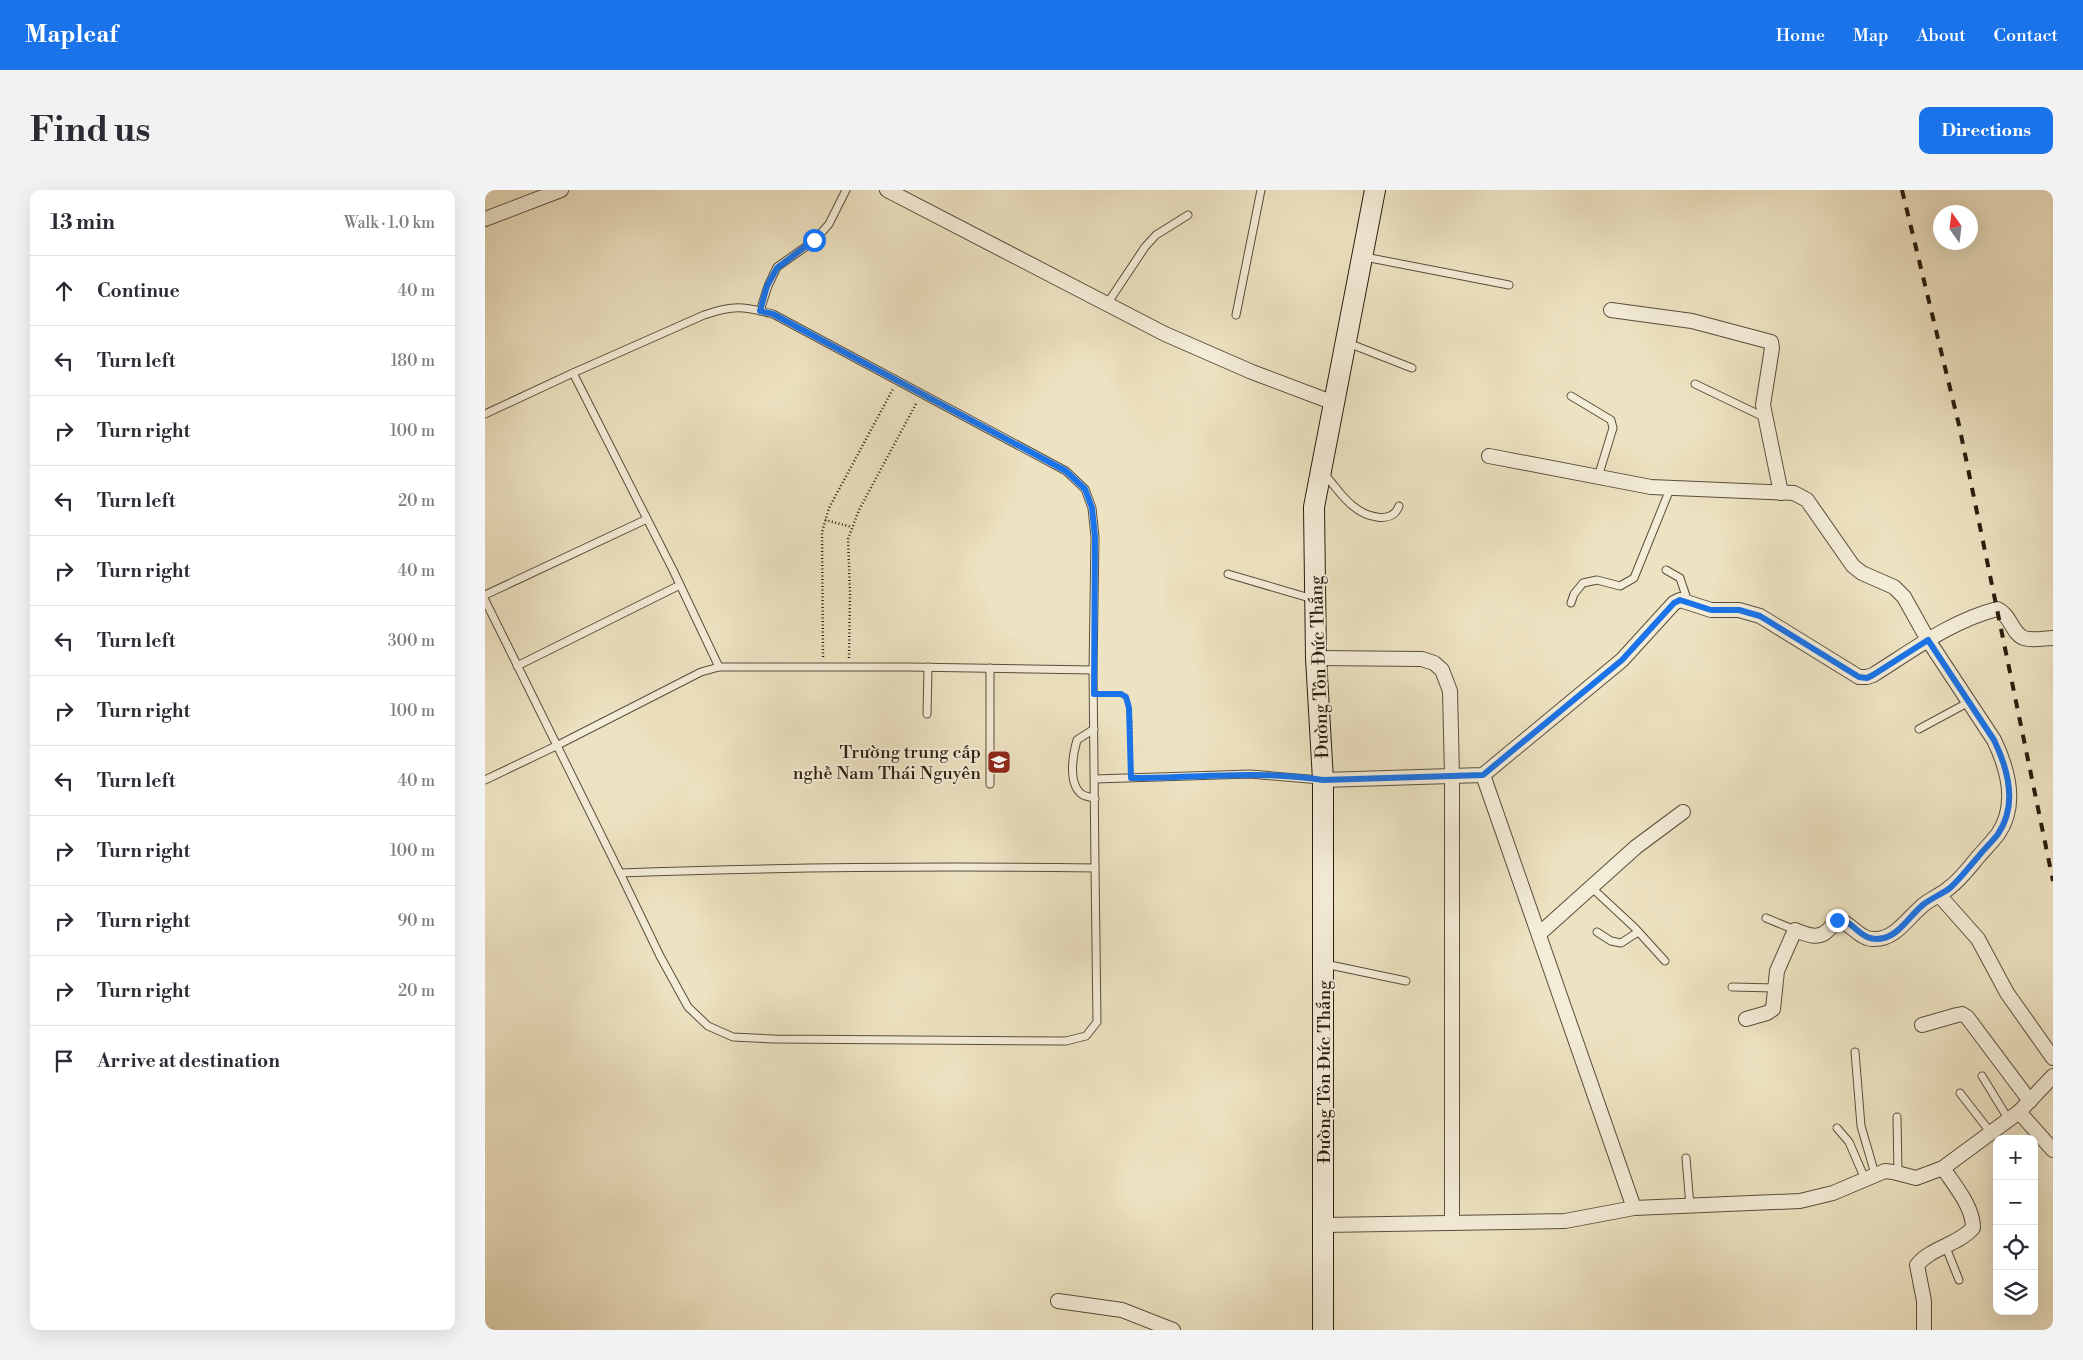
<!DOCTYPE html>
<html lang="en">
<head>
<meta charset="utf-8">
<style>
	body { margin:0; font-family:"Libre Bodoni",serif; background:#f2f2f3; color:#2b2b33 }
	.controls { position:absolute; right:15px; bottom:15px; display:grid; overflow:hidden; border-radius:10px; box-shadow:0 5px 20px #0002 }
	.controls button { width:45px; height:45px; display:grid; place-items:center; padding:0; border:0; border-bottom:1px solid #e1e1e2; background:#fff; color:#2b2b33; font:25px sans-serif }
	.compass { position:absolute; left:1448px; top:15px; width:45px; height:45px; border-radius:50%; background:#fff; box-shadow:0 5px 20px #0002; rotate:346deg }
	.stop { position:absolute; width:15px; height:15px; margin:-11px; border:4px solid #1a73e8; border-radius:50%; background:#fff }
	.stop.end { background:#1a73e8; border-color:#fff; box-shadow:0 1px 5px #0008 }
	.list { margin:0; padding:0; list-style:none }
	h2 { display:flex; justify-content:space-between; align-items:center; height:65px; margin:0; padding:0 20px; font-size:21px }
	h2 small { font-size:16px; font-weight:400; color:#7c7c81 }
	.list li { display:grid; grid-template-columns:32px 1fr auto; gap:15px; align-items:center; box-sizing:border-box; height:70px; padding:0 20px; border-top:1px solid #e1e1e2 }
	.list b { display:block; font-size:19px; white-space:nowrap }
	.list em { font-size:16px; font-style:normal; color:#7c7c81 }
	.icon { flex:none; width:28px; height:28px; fill:none; stroke:currentColor; stroke-width:2; stroke-linecap:round; stroke-linejoin:round }
	.map { position:relative; flex:none; width:1568px; height:1140px; overflow:hidden; border-radius:10px }
	header { display:flex; align-items:center; gap:30px; box-sizing:border-box; height:70px; padding:0 25px; background:#1a73e8; color:#fff }
	header strong { font-size:24px }
	nav { display:flex; gap:28px; margin-inline-start:auto; font-size:18px }
	.intro { display:flex; align-items:center; justify-content:space-between; box-sizing:border-box; height:120px; padding:0 30px }
	h1 { margin:0; font-size:35px }
	.button { padding:12px 22px; border-radius:10px; background:#1a73e8; color:#fff; font-size:18px; font-weight:700 }
	main { display:flex; gap:30px; padding:0 30px }
	aside { flex:1; background:#fff; border-radius:10px; box-shadow:0 5px 20px #0002 }
	.map>svg:first-child { display:block }
	.lines { fill:none; stroke-linecap:round; stroke-linejoin:round }
	.service-casing { stroke:#5a4e3b; stroke-width:9 }
	.minor-casing { stroke:#5a4e3b; stroke-width:16 }
	.secondary-casing { stroke:#291d0e; stroke-width:22 }
	.path { stroke:#291d0e; stroke-width:2.5; stroke-dasharray:1 2.5; stroke-linecap:butt }
	.service { stroke:#f3ecd7; stroke-width:7 }
	.minor { stroke:#f3ecd7; stroke-width:14 }
	.secondary { stroke:#f3ecd7; stroke-width:20 }
	.rail { stroke:#291d0e; stroke-width:4; stroke-dasharray:9 9; stroke-linecap:butt }
	.route { stroke:#1a73e8; stroke-width:6 }
	.labels { text-anchor:middle; stroke-width:4; stroke-linejoin:round; paint-order:stroke }
	.street-label { font-size:18px; fill:#291d0e; stroke:#f3ecd7 }
	.poi-label { font-size:18px; fill:#291d0e; stroke:#f3ecd7; text-anchor:end }
</style>
</head>
<body>
<header>
<strong>Mapleaf</strong>
<nav><a>Home</a><a>Map</a><a>About</a><a>Contact</a></nav>
</header>
<div class="intro"><h1>Find us</h1><a class="button">Directions</a></div>
<main>
<aside>
<h2>13 min<small>Walk · 1.0 km</small></h2>
<ul class="list">
<li><svg class="icon" aria-label="ahead" viewBox="0 0 24 24"><path d="M12 20V5M6 11l6-6 6 6"/></svg><div><b>Continue</b></div><em>40 m</em></li>
<li><svg class="icon" aria-label="left" viewBox="0 0 24 24"><path d="M17 20v-9H6M10 6l-5 5 5 5"/></svg><div><b>Turn left</b></div><em>180 m</em></li>
<li><svg class="icon" aria-label="right" viewBox="0 0 24 24"><path d="M7 20v-9h11M14 6l5 5-5 5"/></svg><div><b>Turn right</b></div><em>100 m</em></li>
<li><svg class="icon" aria-label="left" viewBox="0 0 24 24"><path d="M17 20v-9H6M10 6l-5 5 5 5"/></svg><div><b>Turn left</b></div><em>20 m</em></li>
<li><svg class="icon" aria-label="right" viewBox="0 0 24 24"><path d="M7 20v-9h11M14 6l5 5-5 5"/></svg><div><b>Turn right</b></div><em>40 m</em></li>
<li><svg class="icon" aria-label="left" viewBox="0 0 24 24"><path d="M17 20v-9H6M10 6l-5 5 5 5"/></svg><div><b>Turn left</b></div><em>300 m</em></li>
<li><svg class="icon" aria-label="right" viewBox="0 0 24 24"><path d="M7 20v-9h11M14 6l5 5-5 5"/></svg><div><b>Turn right</b></div><em>100 m</em></li>
<li><svg class="icon" aria-label="left" viewBox="0 0 24 24"><path d="M17 20v-9H6M10 6l-5 5 5 5"/></svg><div><b>Turn left</b></div><em>40 m</em></li>
<li><svg class="icon" aria-label="right" viewBox="0 0 24 24"><path d="M7 20v-9h11M14 6l5 5-5 5"/></svg><div><b>Turn right</b></div><em>100 m</em></li>
<li><svg class="icon" aria-label="right" viewBox="0 0 24 24"><path d="M7 20v-9h11M14 6l5 5-5 5"/></svg><div><b>Turn right</b></div><em>90 m</em></li>
<li><svg class="icon" aria-label="right" viewBox="0 0 24 24"><path d="M7 20v-9h11M14 6l5 5-5 5"/></svg><div><b>Turn right</b></div><em>20 m</em></li>
<li><svg class="icon" aria-label="arrive" viewBox="0 0 24 24"><path d="M6 21V4h12l-3 4 3 4H6"/></svg><div><b>Arrive at destination</b></div></li>
</ul>
</aside>
<div class="map">
<svg width="1568" height="1140" viewBox="0 0 1568 1140">
	<rect width="100%" height="100%" fill="#ede2c1"/>
	<filter id="stains"><feTurbulence type="fractalNoise" baseFrequency=".004" numOctaves="4"/><feColorMatrix values="0 0 0 0 .2 0 0 0 0 .09 0 0 0 0 .02 0 0 0 .5 -.17"/></filter>
	<radialGradient id="worn" r=".72"><stop offset=".6" stop-color="#630" stop-opacity="0"/><stop offset="1" stop-color="#630" stop-opacity=".3"/></radialGradient>
	<g class="lines">
		<g class="service-casing">
			<g id="service">
				<path d="M 880,67 L 1024,95"/>
				<path d="M 622,114 L 660,57 L 671,45 L 703,25"/>
				<path d="M 275,121 L 283,96 L 292,77 L 329,51 L 344,34 L 361,0"/>
				<path d="M 751,125 L 776,0"/>
				<path d="M 863,153 L 927,178"/>
				<path d="M 1210,194 L 1279,227"/>
				<path d="M 1086,206 L 1126,230 L 1128,238 L 1113,287"/>
				<path d="M 0,224 L 88,183"/>
				<path d="M 839,284 C 849,294 857,308 868,316 C 881,327 907,335 914,316"/>
				<path d="M 1181,380 L 1195,388 L 1203,412"/>
				<path d="M 743,384 L 828,409"/>
				<path d="M 0,405 L 162,329"/>
				<path d="M 0,410 L 135,683 C 293,677 452,676 610,678 L 608,480 L 610,347 L 607,318 L 600,299 L 581,281 L 288,124 C 258,116 248,115 219,125 L 88,183 L 188,380 L 234,477"/>
				<path d="M 1086,413 L 1089,404 L 1098,393 L 1112,390 L 1135,396 L 1149,388 L 1185,299"/>
				<path d="M 32,476 L 195,395"/>
				<path d="M 442,524 L 443,477"/>
				<path d="M 609,539 L 592,550 C 588,564 582,595 598,605 C 602,607 607,607 610,609"/>
				<path d="M 1434,539 L 1484,512"/>
				<path d="M 610,589 L 765,584 L 835,590"/>
				<path d="M 0,590 L 71,556 L 216,482 L 234,477 L 424,477 L 608,480"/>
				<path d="M 505,594 L 505,478"/>
				<path d="M 135,683 L 175,766 L 203,817 L 223,836 L 248,847 L 289,849 L 581,851 L 601,846 L 612,832 L 610,678"/>
				<path d="M 1106,697 L 1150,738 L 1180,771"/>
				<path d="M 1281,728 L 1310,740"/>
				<path d="M 1112,742 L 1126,751 L 1136,753 L 1153,742"/>
				<path d="M 840,774 L 921,791"/>
				<path d="M 1247,797 L 1290,798"/>
				<path d="M 1370,862 L 1376,936 L 1390,984"/>
				<path d="M 1497,886 L 1524,930"/>
				<path d="M 1475,903 L 1506,943"/>
				<path d="M 1412,927 L 1413,983"/>
				<path d="M 1352,938 L 1364,952 L 1380,989"/>
				<path d="M 1201,968 L 1205,1016"/>
				<path d="M 1460,1055 L 1474,1090"/>
			</g>
		</g>
		<g class="minor-casing">
			<g id="minor">
				<path d="M 402,0 L 680,144 L 767,182 L 849,213"/>
				<path d="M 0,29 L 76,0"/>
				<path d="M 1126,120 L 1207,131 L 1286,152 L 1287,158 L 1278,215 L 1296,303"/>
				<path d="M 1004,266 L 1166,297 L 1309,303 L 1322,310 L 1368,376 L 1377,383 L 1409,397 L 1419,407 L 1443,450 L 1509,550 C 1523,579 1533,615 1513,644 C 1507,652 1499,660 1493,667 C 1484,678 1475,690 1464,698 C 1455,706 1444,709 1436,717 C 1422,729 1410,749 1390,749 C 1375,750 1367,734 1354,730 C 1349,732 1347,737 1342,741 C 1333,750 1320,744 1310,740 L 1292,781 L 1288,819 L 1282,823 L 1261,829"/>
				<path d="M 831,468 L 937,469 L 949,473 L 957,480 L 965,501 L 967,586 L 967,1033"/>
				<path d="M 998,585 L 1149,1018"/>
				<path d="M 838,590 L 998,585 L 1137,470 L 1189,413 L 1195,410 L 1226,420 L 1254,420 L 1275,426 L 1374,487 L 1382,487 L 1388,485 C 1428,460 1466,431 1512,419 C 1526,425 1527,444 1539,448 C 1548,451 1559,448 1568,448"/>
				<path d="M 1454,705 L 1493,749 L 1522,803 L 1568,868"/>
				<path d="M 1054,744 L 1151,657 L 1198,622"/>
				<path d="M 1437,835 L 1472,825 L 1477,824 L 1482,827 L 1545,911"/>
				<path d="M 1534,922 L 1568,960"/>
				<path d="M 839,1035 L 1080,1031 L 1149,1018 L 1315,1011 L 1348,1003 L 1400,981 L 1408,982 L 1431,988 L 1458,978 L 1534,922 L 1568,886"/>
				<path d="M 573,1111 L 637,1120 L 688,1140"/>
				<path d="M 1439,1140 L 1439,1111 L 1432,1075 C 1447,1057 1473,1055 1488,1038 C 1488,1016 1469,995 1458,978"/>
			</g>
		</g>
		<g class="secondary-casing">
			<path id="secondary" d="M 838,1140 L 838,590 L 831,468 L 829,317 L 890,0"/>
		</g>
		<g class="path">
			<path d="M 340,330 L 367,337"/>
			<path d="M 338,467 L 337,342 L 344,318 L 408,199"/>
			<path d="M 364,468 L 365,403 L 363,349 L 374,320 L 432,212"/>
			<path d="M 618,504 L 636,503 C 651,513 646,561 646,579"/>
		</g>
		<use href="#service" class="service"/>
		<use href="#minor" class="minor"/>
		<use href="#secondary" class="secondary"/>
		<path class="rail" d="M 1417,0 L 1474,235 L 1568,691"/>
	</g>
	<g class="lines">
		<path class="route" d="M 329,50 L 292,78 L 282,96 L 275,121 L 288,124 L 581,281 L 600,299 L 607,318 L 610,347 L 609,504 L 636,504 L 641,507 L 644,518 L 646,588 C 710,588 774,580 838,590 L 998,585 L 1137,470 L 1189,413 L 1195,410 L 1226,420 L 1254,420 L 1275,426 L 1374,487 L 1382,488 L 1388,485 L 1443,450 L 1509,550 C 1523,579 1533,615 1513,644 C 1507,652 1499,659 1493,667 C 1484,677 1475,689 1465,698 C 1457,704 1447,708 1439,714 C 1426,724 1415,744 1399,748 C 1374,754 1370,729 1352,730"/>
	</g>
	<defs>
		<g id="university-square" transform="scale(1.25)"><rect x="-9" y="-9" width="18" height="18" rx="4" fill="#8f2418" stroke="#f3ecd7"/><path d="M0-5L7-2L0 1L-7-2ZM-4 1L0 2.5L4 1V4Q0 6-4 4Z" fill="#fff"/></g>
	</defs>
	<g fill-rule="evenodd">
		<use href="#university-square" x="514" y="572"/>
	</g>
	<g class="labels">
		<g class="street-label">
			<text transform="translate(834 477) rotate(-92)" y="6">Đường Tôn Đức Thắng</text>
			<text transform="translate(839 882) rotate(-90)" y="6">Đường Tôn Đức Thắng</text>
		</g>
		<g class="poi-label">
			<text x="496" y="568">Trường trung cấp<tspan x="496" dy="21">nghề Nam Thái Nguyên</tspan></text>
		</g>
	</g>
	<rect width="100%" height="100%" filter="url(#stains)"/>
	<rect width="100%" height="100%" fill="url(#worn)"/>
</svg>
<div class="controls">
<button>+</button>
<button>−</button>
<button><svg class="icon" aria-label="locate" viewBox="0 0 24 24"><circle cx="12" cy="12" r="6"/><path d="M12 2v4M12 18v4M2 12h4M18 12h4"/></svg></button>
<button><svg class="icon" aria-label="layers" viewBox="0 0 24 24"><path d="M12 4l9 5-9 5-9-5zM3 14l9 5 9-5"/></svg></button>
</div>
<svg class="compass" viewBox="-18 -18 36 36"><path d="M0-13l5 13h-10z" fill="#e53935"/><path d="M0 13l5-13h-10z" fill="#7c7c81"/></svg>
<div class="stop" style="left:329px;top:50px"></div>
<div class="stop end" style="left:1352px;top:730px"></div>
</div>
</main>
</body>
</html>
